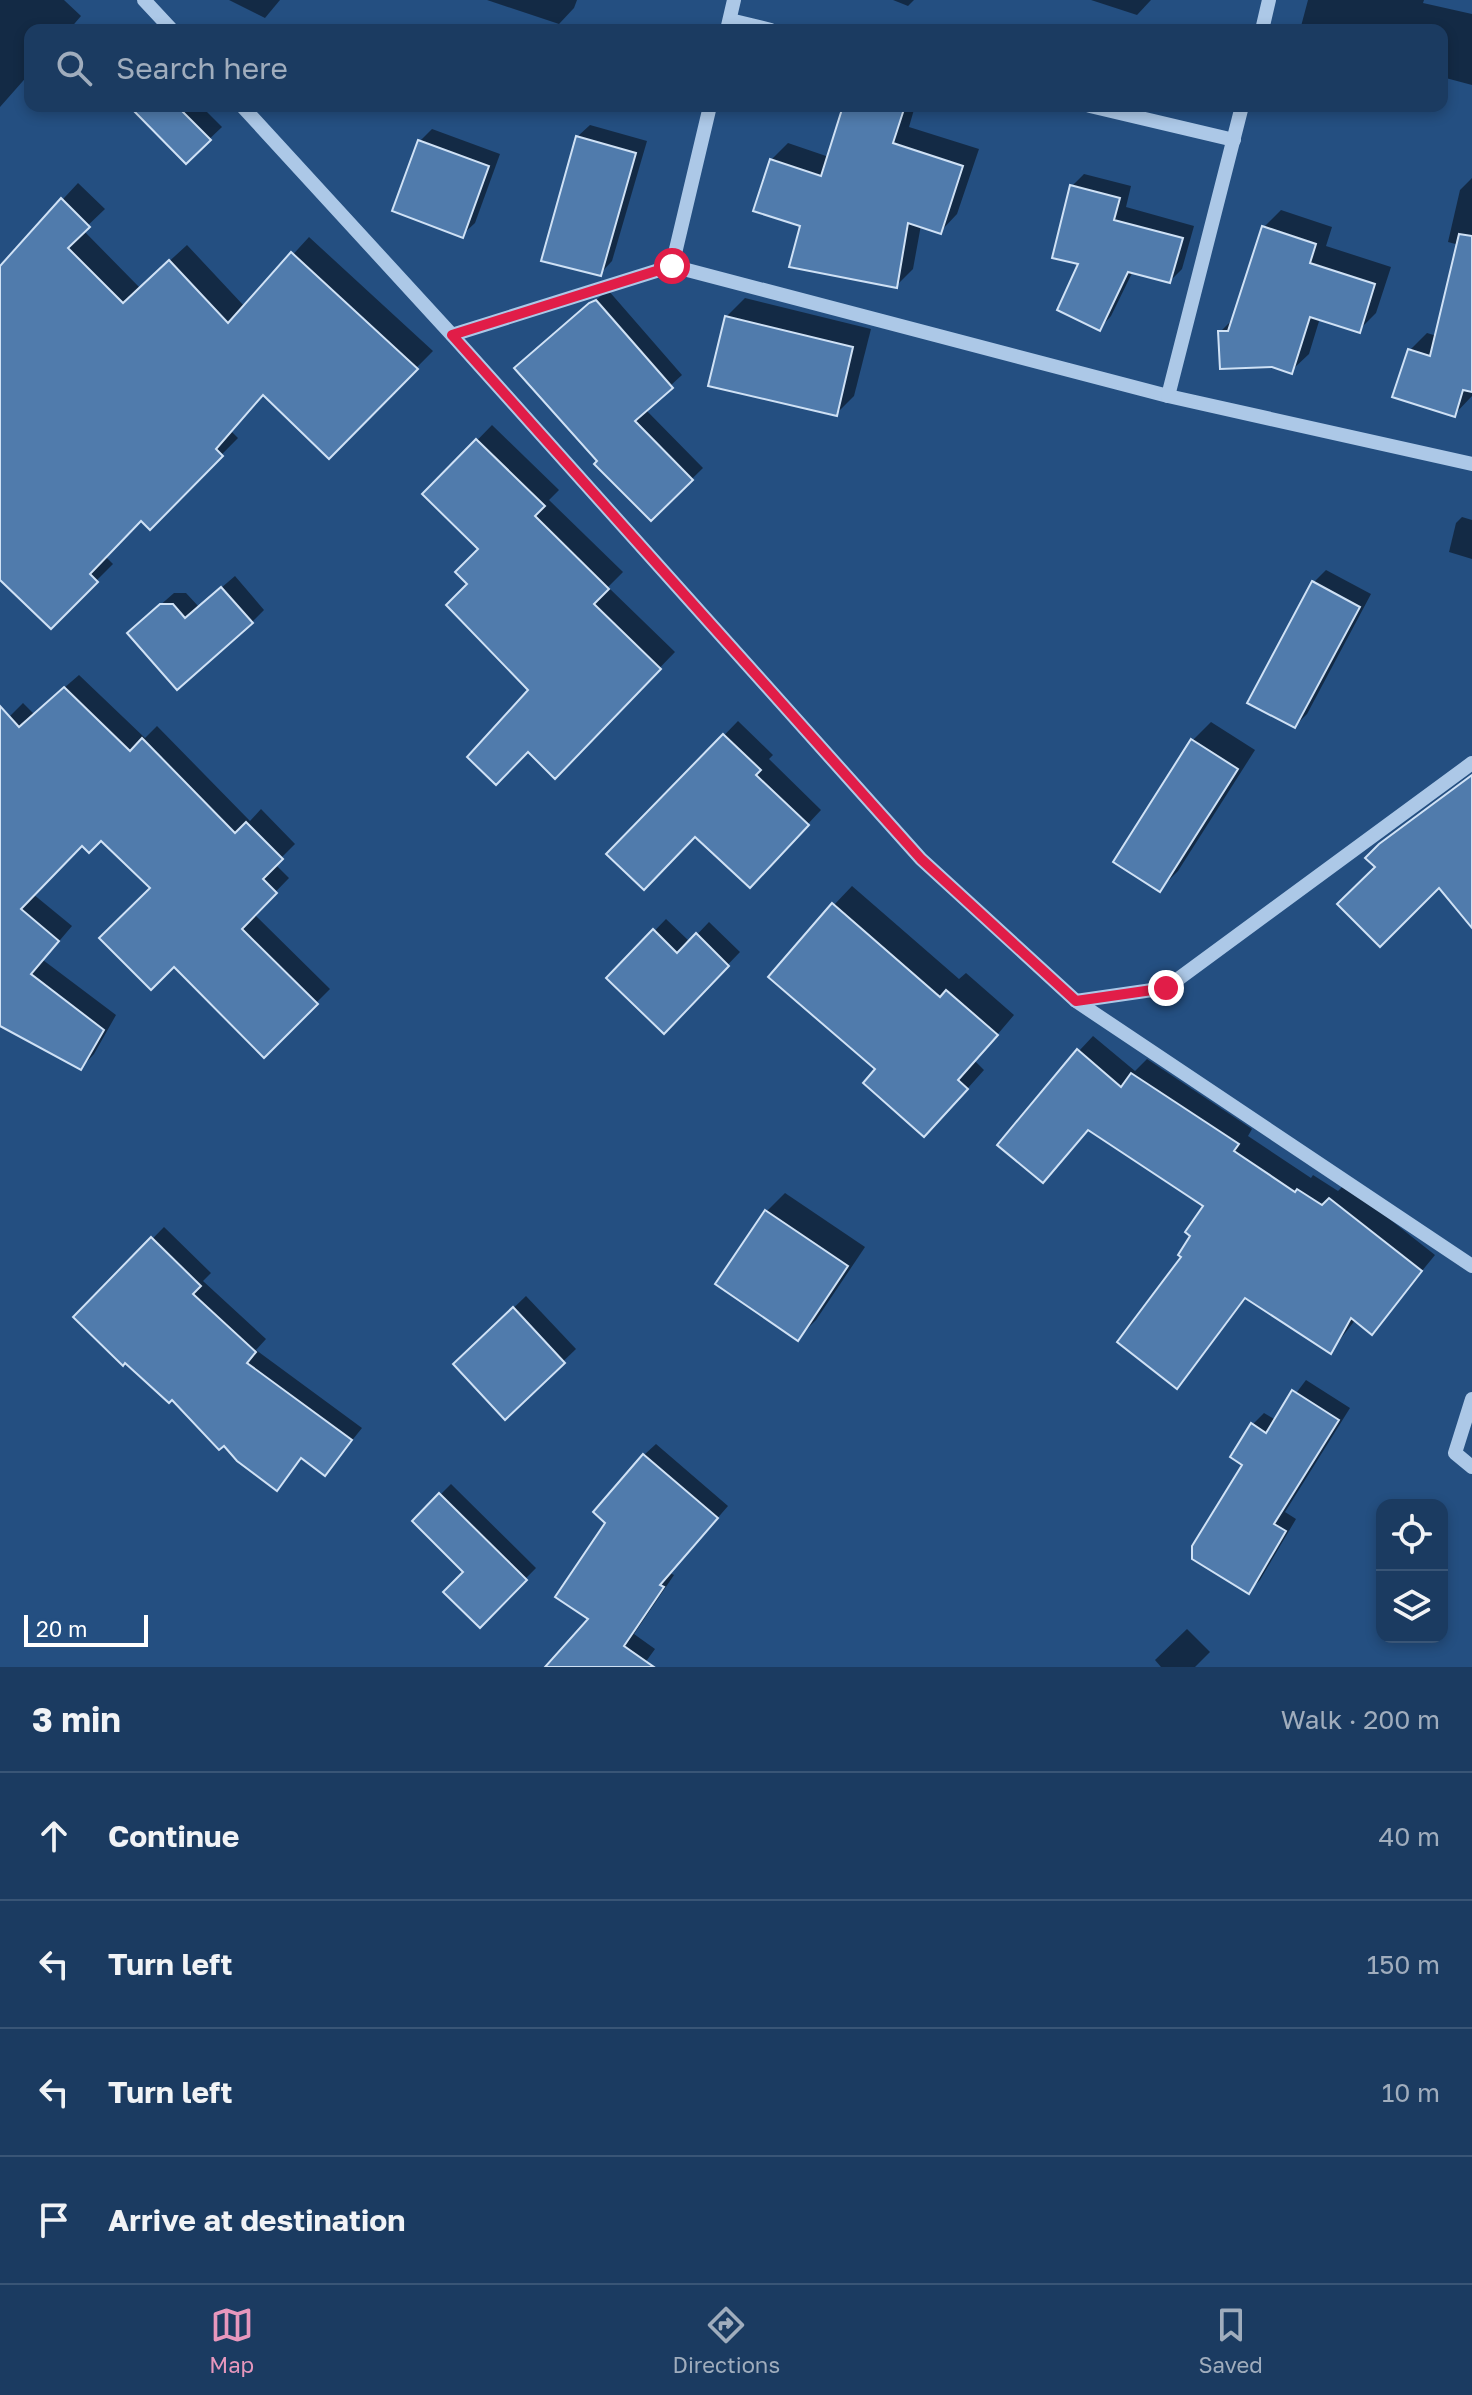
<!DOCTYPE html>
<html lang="en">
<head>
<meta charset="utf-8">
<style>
	body { margin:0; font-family:"Golos Text",sans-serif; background:#244267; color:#f1f3f6 }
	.controls { position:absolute; right:24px; bottom:24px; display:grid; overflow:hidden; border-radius:16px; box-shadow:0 4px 12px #0003 }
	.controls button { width:72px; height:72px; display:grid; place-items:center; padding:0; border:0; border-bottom:2px solid #395576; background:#1b3b61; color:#f1f3f6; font:40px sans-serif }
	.scale { position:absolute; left:24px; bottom:20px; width:124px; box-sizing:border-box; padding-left:8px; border:4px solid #fff; border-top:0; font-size:22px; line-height:28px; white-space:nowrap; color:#fff; -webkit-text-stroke:6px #244f81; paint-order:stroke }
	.stop { position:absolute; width:24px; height:24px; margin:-18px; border:6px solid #e11d48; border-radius:50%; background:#fff }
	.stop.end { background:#e11d48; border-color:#fff; box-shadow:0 2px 8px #0008 }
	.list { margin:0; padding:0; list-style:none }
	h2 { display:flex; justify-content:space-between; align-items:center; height:104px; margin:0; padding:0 32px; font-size:34px }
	h2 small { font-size:26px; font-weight:400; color:#a0adbd }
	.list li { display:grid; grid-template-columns:52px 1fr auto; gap:24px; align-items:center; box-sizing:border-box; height:128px; padding:0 32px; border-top:2px solid #395576 }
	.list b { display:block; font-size:30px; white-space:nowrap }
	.list em { font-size:26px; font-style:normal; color:#a0adbd }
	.icon { flex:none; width:44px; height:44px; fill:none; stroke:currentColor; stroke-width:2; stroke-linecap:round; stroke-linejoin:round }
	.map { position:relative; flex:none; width:1472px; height:1667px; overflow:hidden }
	.search { position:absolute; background:#1b3b61; box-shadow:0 4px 12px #0003; left:24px; right:24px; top:24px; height:88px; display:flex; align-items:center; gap:20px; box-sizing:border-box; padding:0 28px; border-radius:16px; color:#a0adbd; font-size:30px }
	.sheet { height:616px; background:#1b3b61 }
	nav { display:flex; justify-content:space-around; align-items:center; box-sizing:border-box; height:112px; border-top:2px solid #395576; background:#1b3b61; font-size:22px; color:#a0adbd }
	nav a { display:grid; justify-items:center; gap:4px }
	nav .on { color:#e797bd }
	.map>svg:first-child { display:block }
	.shadow { fill:#0007 }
	.building { fill:#507bac; stroke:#cfe1f5; stroke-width:2 }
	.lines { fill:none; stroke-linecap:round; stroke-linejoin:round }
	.minor { stroke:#acc8e7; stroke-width:14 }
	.route { stroke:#e11d48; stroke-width:10 }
</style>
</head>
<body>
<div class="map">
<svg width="1472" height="1667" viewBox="0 0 1472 1667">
	<rect width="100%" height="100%" fill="#244f81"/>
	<g class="shadow">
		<path d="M 0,0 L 64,0 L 81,16 L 69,30 L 30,30 L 30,73 L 0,107 Z"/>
		<path d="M 229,0 L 280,0 L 265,18 Z"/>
		<path d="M 487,0 L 577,0 L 574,8 L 559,24 Z"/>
		<path d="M 893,0 L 914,0 L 908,6 Z"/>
		<path d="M 1091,0 L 1151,0 L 1137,15 Z"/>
		<path d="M 1308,0 L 1424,0 L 1423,3 L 1472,14 L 1472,85 L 1442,77 L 1442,30 L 1300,30 Z"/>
		<path d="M 161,106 L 201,106 L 222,127 L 186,161 Z"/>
		<path d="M 845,106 L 915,106 L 909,127 L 979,149 L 957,214 L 941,231 L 921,225 L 913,269 L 896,286 L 802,225 L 771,160 L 788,143 L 829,157 Z"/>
		<path d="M 590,125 L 647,141 L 612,261 L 600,274 L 577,137 Z"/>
		<path d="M 432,129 L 500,154 L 475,223 L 462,235 L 420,141 Z"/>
		<path d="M 1084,174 L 1131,186 L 1126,207 L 1194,226 L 1182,269 L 1170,281 L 1133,271 L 1111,316 L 1099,329 L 1081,263 L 1072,186 Z"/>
		<path d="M 1472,178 L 1472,396 L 1454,415 L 1410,350 L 1427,333 L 1437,336 L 1459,245 L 1448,242 L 1460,190 Z"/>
		<path d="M 78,183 L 105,209 L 83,230 L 140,288 L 187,245 L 245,307 L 309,237 L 433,351 L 328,457 L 264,394 L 231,431 L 238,438 L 150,527 L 142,518 L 105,556 L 113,564 L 51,626 L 0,577 L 0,267 Z"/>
		<path d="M 1281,210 L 1332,227 L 1326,246 L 1391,267 L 1376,313 L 1359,330 L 1320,318 L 1309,354 L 1291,371 L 1220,332 L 1235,317 L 1264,227 Z"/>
		<path d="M 608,290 L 682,375 L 645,409 L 703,468 L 651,519 L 600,461 L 528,357 Z"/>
		<path d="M 745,298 L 871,329 L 854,396 L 836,414 L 726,317 Z"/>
		<path d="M 492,425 L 559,490 L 549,500 L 623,572 L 608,587 L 675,652 L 555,776 L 531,690 L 470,584 L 481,549 L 425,494 Z"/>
		<path d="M 1462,517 L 1472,520 L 1472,559 L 1449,552 L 1456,523 Z"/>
		<path d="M 1326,570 L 1371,594 L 1307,714 L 1295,726 L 1314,582 Z"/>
		<path d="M 235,576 L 264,610 L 252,622 L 142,621 L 174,593 L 186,593 L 199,607 Z"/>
		<path d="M 79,675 L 145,738 L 157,726 L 250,821 L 261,809 L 295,844 L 275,864 L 289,878 L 254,914 L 330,989 L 264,1055 L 153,888 L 101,838 L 82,844 L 33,894 L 72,926 L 43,960 L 116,1015 L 94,1054 L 81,1068 L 0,1023 L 0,707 L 10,716 L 23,703 L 34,714 Z"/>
		<path d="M 738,721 L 773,755 L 769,759 L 821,810 L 764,871 L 696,835 L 609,854 Z"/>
		<path d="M 1211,722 L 1255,750 L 1178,871 L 1160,889 L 1116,862 L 1193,740 Z"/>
		<path d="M 852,886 L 959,979 L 966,973 L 1014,1015 L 975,1061 L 984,1070 L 943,1116 L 834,905 Z"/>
		<path d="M 666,919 L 690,942 L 709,922 L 740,952 L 664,1031 L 609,978 Z"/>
		<path d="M 1093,1036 L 1135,1071 L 1147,1059 L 1252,1129 L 1248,1136 L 1311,1178 L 1313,1175 L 1338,1191 L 1345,1184 L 1435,1255 L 1372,1332 L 1356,1319 L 1331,1351 L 1247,1297 L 1177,1386 L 1184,1257 L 1206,1205 L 1089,1128 L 1043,1180 L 1079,1051 Z"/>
		<path d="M 785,1193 L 865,1247 L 816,1320 L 798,1338 L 718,1283 L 767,1211 Z"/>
		<path d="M 164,1227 L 211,1273 L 203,1281 L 266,1339 L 256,1350 L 362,1428 L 325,1474 L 303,1456 L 276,1488 L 76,1317 Z"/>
		<path d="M 526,1296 L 576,1349 L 505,1417 L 455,1364 Z"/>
		<path d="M 1306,1380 L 1350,1408 L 1285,1512 L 1296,1519 L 1260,1580 L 1248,1592 L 1244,1464 L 1253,1424 L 1264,1413 L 1276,1420 Z"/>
		<path d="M 656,1444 L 728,1506 L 670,1573 L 674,1575 L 634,1634 L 655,1649 L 642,1667 L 585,1667 L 608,1523 L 644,1455 Z"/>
		<path d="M 451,1484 L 536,1568 L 480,1625 L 466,1572 L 414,1521 Z"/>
		<path d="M 1187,1629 L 1210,1652 L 1195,1667 L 1161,1667 L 1155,1660 Z"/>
	</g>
	<g class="building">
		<path d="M 129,106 L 177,106 L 211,140 L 186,164 Z"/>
		<path d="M 843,106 L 905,106 L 893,143 L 963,166 L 941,234 L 908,223 L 897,288 L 789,267 L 800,226 L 753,211 L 770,159 L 821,176 Z"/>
		<path d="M 576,136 L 636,153 L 601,276 L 541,261 Z"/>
		<path d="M 418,140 L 489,166 L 463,238 L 392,211 Z"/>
		<path d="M 1070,185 L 1120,198 L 1114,220 L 1183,238 L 1170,283 L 1128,272 L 1100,331 L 1057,310 L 1078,264 L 1052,258 Z"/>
		<path d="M 61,198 L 90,227 L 68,248 L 123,303 L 169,260 L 228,323 L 291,252 L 418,369 L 329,459 L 263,395 L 216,449 L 223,456 L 150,530 L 141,521 L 90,574 L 98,582 L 51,629 L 0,580 L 0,266 Z"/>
		<path d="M 1262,226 L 1316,244 L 1310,263 L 1375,284 L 1360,333 L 1310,317 L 1292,374 L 1272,367 L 1220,369 L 1218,331 L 1228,331 Z"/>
		<path d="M 1459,234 L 1472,236 L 1472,392 L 1463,390 L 1455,417 L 1392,397 L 1408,349 L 1430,356 Z"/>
		<path d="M 596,300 L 673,388 L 635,421 L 693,480 L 651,521 L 594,464 L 597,461 L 514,368 L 589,303 Z"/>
		<path d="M 725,316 L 853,347 L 837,416 L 708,386 Z"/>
		<path d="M 476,439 L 545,506 L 535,516 L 609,589 L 594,604 L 661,669 L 555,779 L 528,752 L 496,785 L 467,757 L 528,690 L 446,605 L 467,584 L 455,572 L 478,549 L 422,494 Z"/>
		<path d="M 1312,581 L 1360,607 L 1295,728 L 1247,703 Z"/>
		<path d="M 221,587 L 253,623 L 177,690 L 127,633 L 160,604 L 173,604 L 185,618 Z"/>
		<path d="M 64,687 L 130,751 L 142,738 L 235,833 L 246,822 L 283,859 L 263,879 L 277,893 L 242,929 L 318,1004 L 264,1058 L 174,967 L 151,990 L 99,938 L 150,888 L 101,841 L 89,853 L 82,846 L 21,909 L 59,941 L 31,974 L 104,1030 L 81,1070 L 0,1026 L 0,706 L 19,727 Z"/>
		<path d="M 723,734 L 761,770 L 756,775 L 809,825 L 750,888 L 695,837 L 644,890 L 606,854 Z"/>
		<path d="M 1191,739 L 1238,769 L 1160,892 L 1113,862 Z"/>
		<path d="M 1472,775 L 1472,928 L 1439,888 L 1380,947 L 1337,904 L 1375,867 L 1365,858 L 1379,844 Z"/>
		<path d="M 832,903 L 940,997 L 946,990 L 998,1035 L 958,1080 L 968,1089 L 924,1137 L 863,1083 L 875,1069 L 768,977 Z"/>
		<path d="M 653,929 L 677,953 L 696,933 L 729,966 L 664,1034 L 606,978 Z"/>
		<path d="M 1077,1049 L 1121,1087 L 1131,1073 L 1239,1144 L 1234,1151 L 1295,1192 L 1297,1189 L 1322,1205 L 1329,1198 L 1422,1271 L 1372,1335 L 1351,1318 L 1331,1354 L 1245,1298 L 1177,1389 L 1117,1342 L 1181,1257 L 1178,1255 L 1190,1236 L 1185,1232 L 1203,1206 L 1088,1130 L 1043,1183 L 997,1145 Z"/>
		<path d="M 765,1210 L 848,1266 L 798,1341 L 715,1284 Z"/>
		<path d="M 151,1237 L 201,1286 L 193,1294 L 256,1352 L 247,1363 L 352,1440 L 325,1476 L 301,1458 L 277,1491 L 237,1461 L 224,1446 L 219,1450 L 172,1400 L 169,1403 L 125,1363 L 123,1366 L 73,1317 Z"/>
		<path d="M 513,1307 L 565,1363 L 505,1420 L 453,1364 Z"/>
		<path d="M 1292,1390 L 1339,1420 L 1274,1524 L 1286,1531 L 1249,1594 L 1192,1559 L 1192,1546 L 1242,1465 L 1230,1457 L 1251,1423 L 1266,1433 Z"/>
		<path d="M 643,1454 L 718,1518 L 660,1585 L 664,1587 L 624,1646 L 654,1667 L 545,1667 L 588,1619 L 555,1597 L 605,1523 L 593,1512 Z"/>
		<path d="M 439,1493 L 527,1580 L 480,1628 L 443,1592 L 463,1572 L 412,1521 Z"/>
	</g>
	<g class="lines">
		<g class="minor">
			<path d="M 144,0 L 172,30"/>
			<path d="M 730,20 L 771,30"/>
			<path d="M 727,30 L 734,0"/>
			<path d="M 1262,30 L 1269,0"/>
			<path d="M 242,106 L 452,335 L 921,859 L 1076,1001 L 1472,1266"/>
			<path d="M 1090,106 L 1234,140"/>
			<path d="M 672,266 L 710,106"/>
			<path d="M 452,335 L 672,266 L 1168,396 L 1472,464"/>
			<path d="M 1168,396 L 1242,106"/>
			<path d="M 1076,1001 L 1166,988 L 1472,763"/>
			<path d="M 1472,1399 L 1455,1453 L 1472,1467"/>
		</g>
	</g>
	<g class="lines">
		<path class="route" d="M 672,266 L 452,335 L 921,859 L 1076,1001 L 1166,988"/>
	</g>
</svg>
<div class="controls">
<button><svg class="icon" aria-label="locate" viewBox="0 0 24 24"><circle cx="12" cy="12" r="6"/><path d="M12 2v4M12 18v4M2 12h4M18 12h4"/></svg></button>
<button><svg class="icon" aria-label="layers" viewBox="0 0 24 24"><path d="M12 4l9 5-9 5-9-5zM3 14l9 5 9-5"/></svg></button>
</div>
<div class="scale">20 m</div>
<div class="stop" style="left:672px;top:266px"></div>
<div class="stop end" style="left:1166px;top:988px"></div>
<div class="search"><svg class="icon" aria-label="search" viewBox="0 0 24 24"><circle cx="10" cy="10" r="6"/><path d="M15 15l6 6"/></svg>Search here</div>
</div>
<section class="sheet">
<h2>3 min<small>Walk · 200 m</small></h2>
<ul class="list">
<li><svg class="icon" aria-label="ahead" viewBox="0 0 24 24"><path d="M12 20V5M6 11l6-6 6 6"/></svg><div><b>Continue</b></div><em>40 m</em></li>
<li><svg class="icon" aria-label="left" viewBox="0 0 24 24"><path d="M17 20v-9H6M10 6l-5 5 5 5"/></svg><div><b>Turn left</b></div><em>150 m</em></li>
<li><svg class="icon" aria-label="left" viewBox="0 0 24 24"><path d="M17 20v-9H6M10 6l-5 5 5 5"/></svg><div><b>Turn left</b></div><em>10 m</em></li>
<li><svg class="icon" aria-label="arrive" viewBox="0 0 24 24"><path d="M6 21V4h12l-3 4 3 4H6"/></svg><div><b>Arrive at destination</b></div></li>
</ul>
</section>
<nav>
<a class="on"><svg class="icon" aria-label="map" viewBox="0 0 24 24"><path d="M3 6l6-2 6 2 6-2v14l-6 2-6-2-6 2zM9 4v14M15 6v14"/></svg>Map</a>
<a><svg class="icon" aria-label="directions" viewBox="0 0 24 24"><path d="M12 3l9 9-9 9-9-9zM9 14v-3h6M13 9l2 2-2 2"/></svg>Directions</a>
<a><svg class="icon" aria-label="saved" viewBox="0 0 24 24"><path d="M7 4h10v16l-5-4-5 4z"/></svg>Saved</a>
</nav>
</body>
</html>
